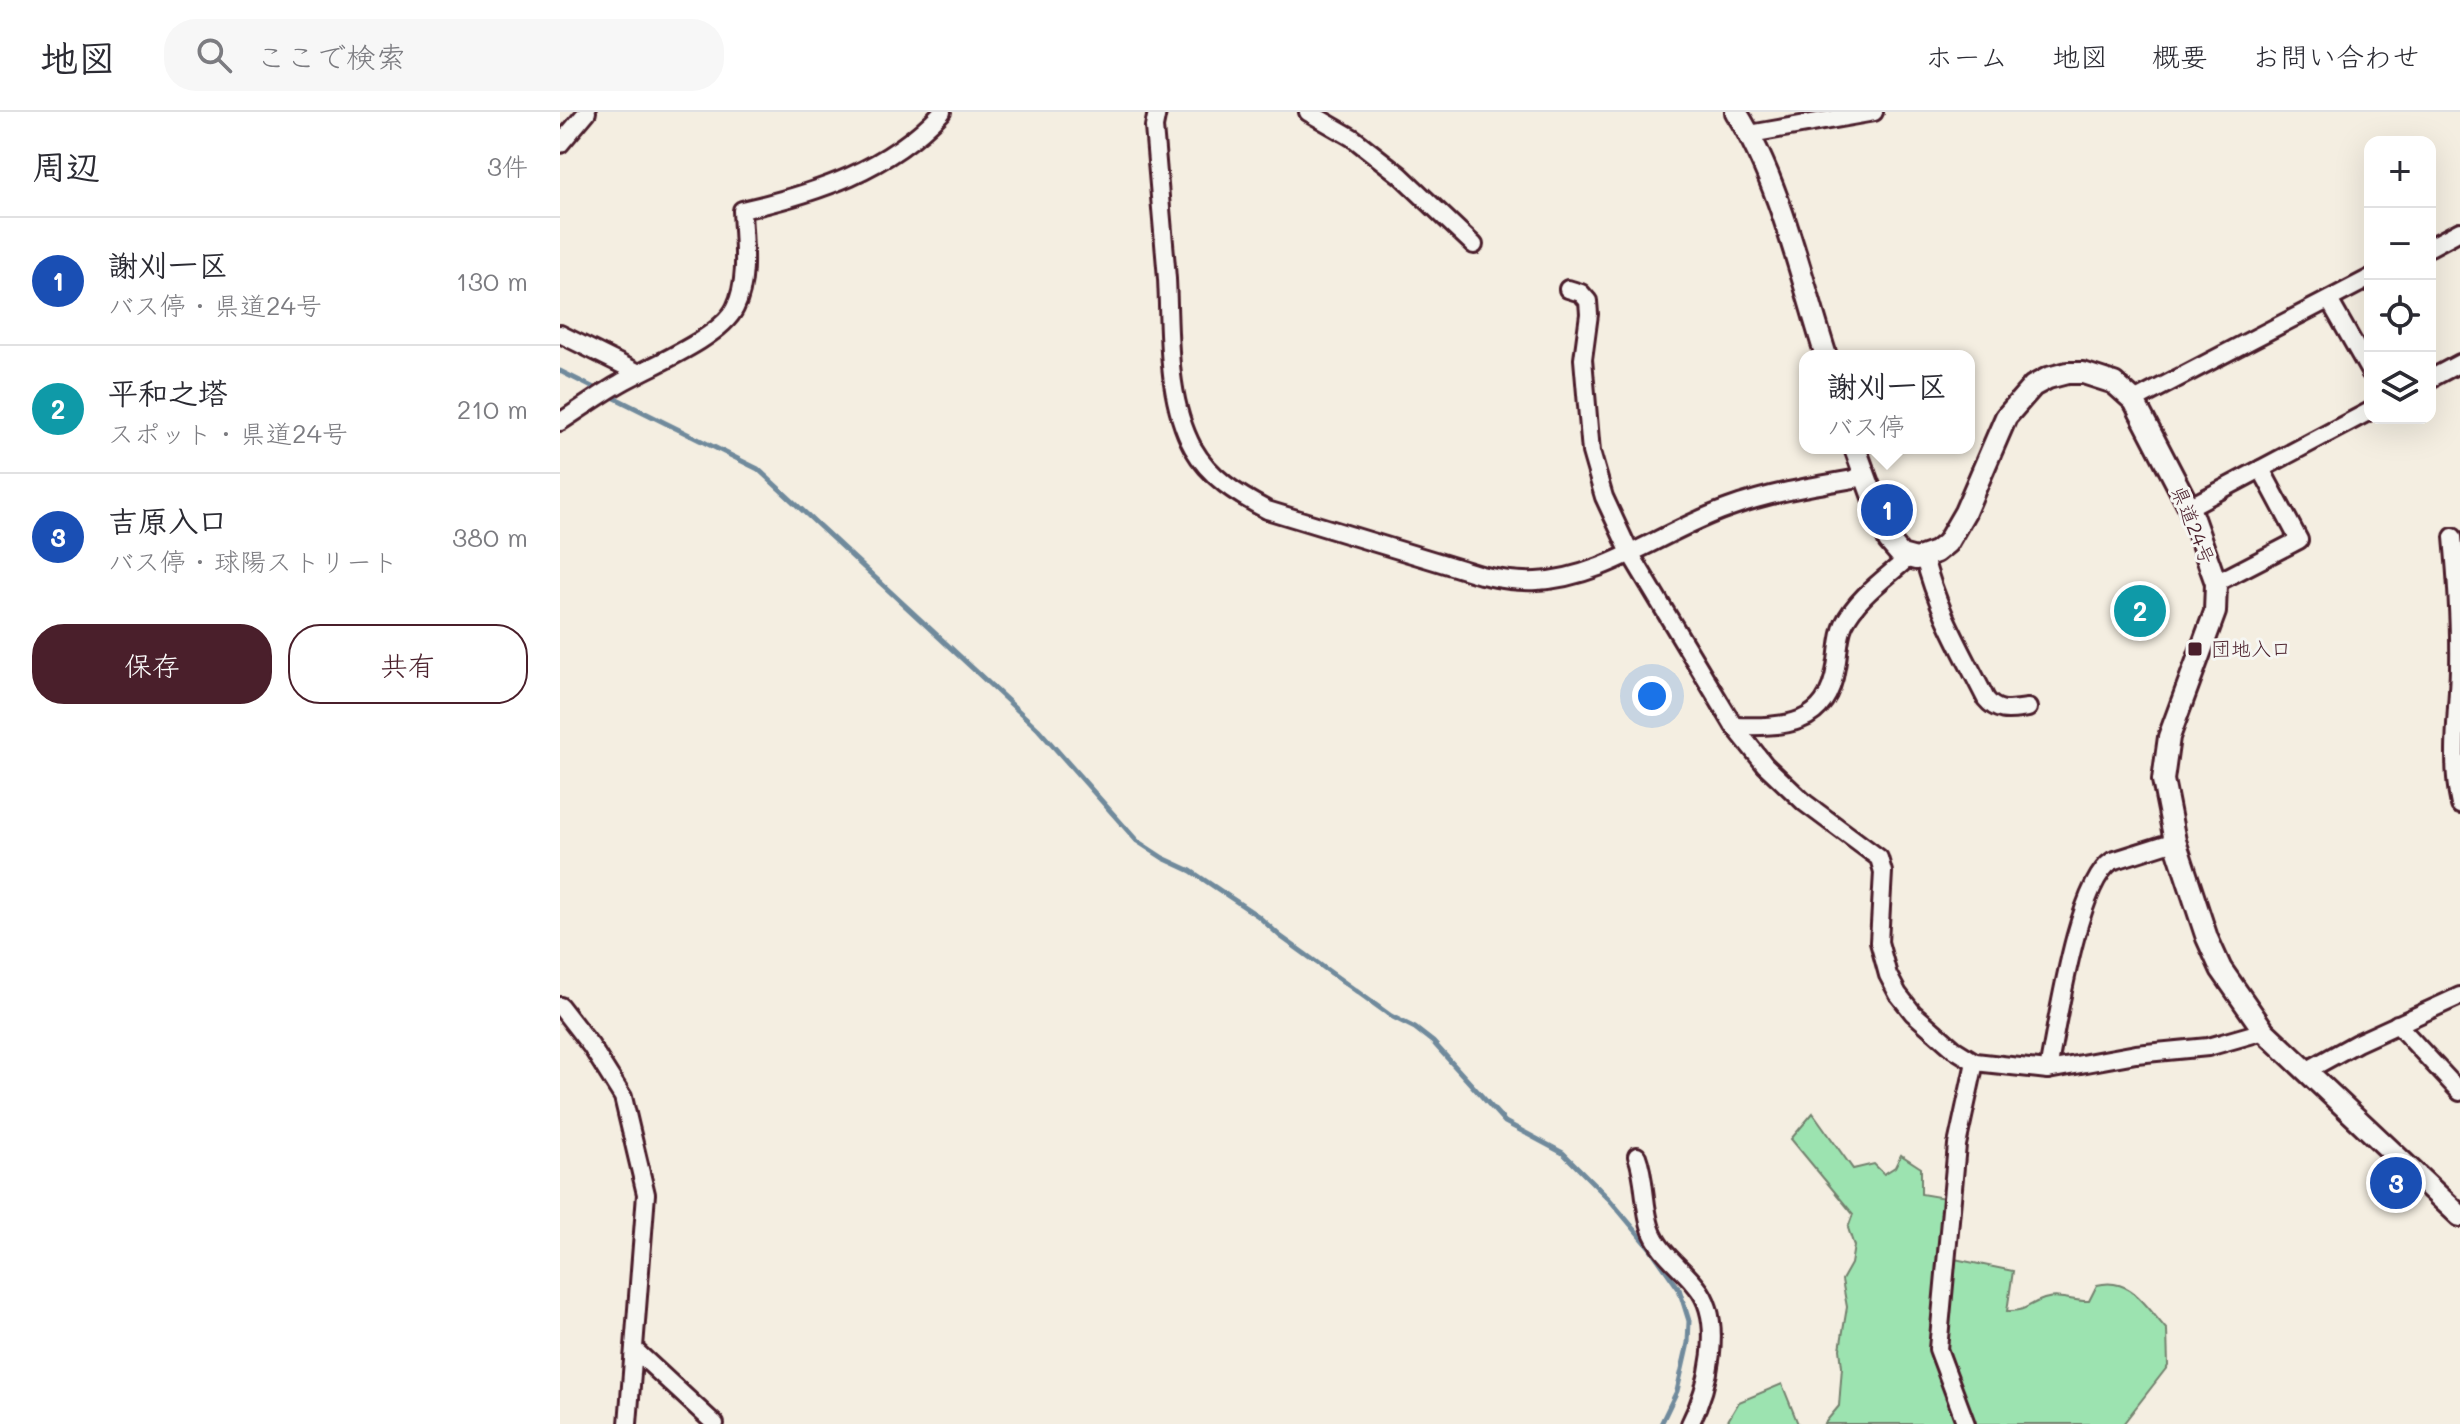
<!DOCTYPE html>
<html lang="ja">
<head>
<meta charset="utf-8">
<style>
	body { margin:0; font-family:Mali,"Klee One",sans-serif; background:#f7f7f7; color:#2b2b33 }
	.controls { position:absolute; right:24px; top:24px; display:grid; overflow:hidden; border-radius:16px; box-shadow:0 8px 32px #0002 }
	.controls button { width:72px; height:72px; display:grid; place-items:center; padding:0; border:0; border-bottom:2px solid #e1e1e2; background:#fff; color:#2b2b33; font:40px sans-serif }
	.you { position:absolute; left:1092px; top:584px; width:28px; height:28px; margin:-20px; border:6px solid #fff; border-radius:50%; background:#1a73e8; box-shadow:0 0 0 12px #1a73e833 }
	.badge { display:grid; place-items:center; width:52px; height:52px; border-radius:50%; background:#4a1f2b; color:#fff; font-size:26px; font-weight:700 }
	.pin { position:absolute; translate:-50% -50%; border:4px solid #fff; box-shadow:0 2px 8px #0006 }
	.popup { position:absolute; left:1239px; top:238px; width:176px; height:104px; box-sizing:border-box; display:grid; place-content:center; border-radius:16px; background:#fff; filter:drop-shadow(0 2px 6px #0005); font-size:26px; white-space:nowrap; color:#7c7c81 }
	.popup b { font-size:30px; color:#2b2b33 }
	.popup::after { content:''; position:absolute; left:50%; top:100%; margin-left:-16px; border:16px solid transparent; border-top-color:#fff }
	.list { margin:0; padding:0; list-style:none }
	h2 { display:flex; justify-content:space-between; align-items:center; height:104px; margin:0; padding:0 32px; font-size:34px }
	h2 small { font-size:26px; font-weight:400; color:#7c7c81 }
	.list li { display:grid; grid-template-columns:52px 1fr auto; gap:24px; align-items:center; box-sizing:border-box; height:128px; padding:0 32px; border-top:2px solid #e1e1e2 }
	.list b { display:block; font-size:30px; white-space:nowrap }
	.list p { margin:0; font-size:26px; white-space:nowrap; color:#7c7c81 }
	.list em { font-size:26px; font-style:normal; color:#7c7c81 }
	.actions { display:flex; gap:16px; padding:24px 32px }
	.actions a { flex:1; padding:18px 0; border:2px solid #4a1f2b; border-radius:32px; text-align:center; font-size:28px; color:#4a1f2b }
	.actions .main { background:#4a1f2b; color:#fff }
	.icon { flex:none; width:44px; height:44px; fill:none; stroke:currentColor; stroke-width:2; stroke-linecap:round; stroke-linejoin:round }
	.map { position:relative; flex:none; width:1900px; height:1312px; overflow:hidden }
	header { display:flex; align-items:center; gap:48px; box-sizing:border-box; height:112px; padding:0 40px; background:#fff; border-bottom:2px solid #e1e1e2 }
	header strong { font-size:38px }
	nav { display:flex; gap:44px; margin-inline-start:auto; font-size:28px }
	.search { width:560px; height:72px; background:#f7f7f7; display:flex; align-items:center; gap:20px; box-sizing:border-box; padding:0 28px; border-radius:32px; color:#7c7c81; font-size:30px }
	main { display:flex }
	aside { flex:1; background:#fff }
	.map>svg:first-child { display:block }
	.green { fill:#9ce3b0; stroke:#73816e; stroke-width:2 }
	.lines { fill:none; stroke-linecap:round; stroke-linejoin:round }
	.stream { stroke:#6f8a9c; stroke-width:5 }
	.minor-casing { stroke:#4a1f2b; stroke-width:22 }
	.major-casing { stroke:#4a1f2b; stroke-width:26 }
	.minor { stroke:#f6f6f2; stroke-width:16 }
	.major { stroke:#f6f6f2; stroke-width:20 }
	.poi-dot { fill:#4a1f2b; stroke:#f6f6f2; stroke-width:3 }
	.labels { text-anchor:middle; stroke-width:6; stroke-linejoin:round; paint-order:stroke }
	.street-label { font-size:20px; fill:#4a1f2b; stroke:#f6f6f2 }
	.poi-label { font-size:20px; fill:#4a1f2b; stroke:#f6f6f2; text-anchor:start }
</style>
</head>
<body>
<header>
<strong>地図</strong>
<div class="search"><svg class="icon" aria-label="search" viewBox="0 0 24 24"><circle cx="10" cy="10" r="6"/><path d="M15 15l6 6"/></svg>ここで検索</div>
<nav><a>ホーム</a><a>地図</a><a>概要</a><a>お問い合わせ</a></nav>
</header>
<main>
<aside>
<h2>周辺<small>3件</small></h2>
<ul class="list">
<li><span class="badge" style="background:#1a4fb4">1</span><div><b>謝刈一区</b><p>バス停 · 県道24号</p></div><em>130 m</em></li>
<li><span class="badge" style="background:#0f9aa8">2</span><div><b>平和之塔</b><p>スポット · 県道24号</p></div><em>210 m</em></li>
<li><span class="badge" style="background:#1a4fb4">3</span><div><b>吉原入口</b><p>バス停 · 球陽ストリート</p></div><em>380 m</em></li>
</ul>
<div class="actions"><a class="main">保存</a><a>共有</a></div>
</aside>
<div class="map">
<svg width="1900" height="1312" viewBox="0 0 1900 1312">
	<rect width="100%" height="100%" fill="#f4eee1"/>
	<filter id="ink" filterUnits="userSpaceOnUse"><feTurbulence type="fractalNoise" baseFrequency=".0125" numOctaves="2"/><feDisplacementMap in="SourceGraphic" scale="16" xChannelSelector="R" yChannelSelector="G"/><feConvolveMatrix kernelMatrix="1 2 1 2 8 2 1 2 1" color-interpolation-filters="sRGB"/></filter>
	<g filter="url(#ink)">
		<g class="green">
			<path d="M 1253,1001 L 1293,1057 L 1314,1052 L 1324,1062 L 1335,1055 L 1341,1043 L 1361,1056 L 1361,1082 L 1385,1086 L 1380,1144 L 1453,1159 L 1447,1199 C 1466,1200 1468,1192 1484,1187 C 1500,1182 1514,1190 1529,1189 L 1537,1173 C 1571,1164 1586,1195 1607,1218 L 1608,1254 L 1563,1312 L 1264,1312 L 1279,1294 L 1282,1255 L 1280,1237 L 1287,1195 L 1282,1168 L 1291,1152 L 1294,1134 L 1288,1116 L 1293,1102 L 1231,1027 Z"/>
			<path d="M 1222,1272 L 1238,1312 L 1166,1312 L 1179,1290 Z"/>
		</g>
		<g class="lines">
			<g class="stream">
				<path d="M 0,259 L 40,279"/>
				<path d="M 49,283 L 198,357 L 478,617 L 577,729 L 603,746 L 631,759 L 698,804 L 720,824 L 770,860 L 831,904 L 855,916 L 873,930 L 945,1010 L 1003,1041 L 1050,1088 L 1091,1137 L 1119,1177 L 1129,1209 L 1128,1231 L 1117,1279 L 1101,1312"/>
			</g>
			<g class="minor-casing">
				<g id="minor">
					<path d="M 597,0 L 594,15 C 598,65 603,116 607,167 C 610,223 606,286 633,336 C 650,366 677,382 707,398 L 921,463 C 939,467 957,470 976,469 C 1045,466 1104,418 1168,396 C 1212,380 1259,373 1305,365"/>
					<path d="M 748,0 L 793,26 L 840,63 L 914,133"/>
					<path d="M 1190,22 L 1314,0"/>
					<path d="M 0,32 L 27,0"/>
					<path d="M 1870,135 L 1900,119"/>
					<path d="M 1008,177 L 1021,181 L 1028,189 L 1029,202 L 1023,247 L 1031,340 L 1044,385 L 1070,441 L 1174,614 L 1205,653 L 1245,691 L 1319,746 L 1323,760 L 1319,830 L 1328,863 L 1338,882 L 1353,901 L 1394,937 L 1415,950 L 1488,958 L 1576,942 L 1648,935 L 1704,919"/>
					<path d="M 1769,188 L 1810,260"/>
					<path d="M 0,222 L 79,261"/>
					<path d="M 1870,267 L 1900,251"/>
					<path d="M 1574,289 L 1810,166"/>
					<path d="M 0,310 C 19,298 38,284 57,273 C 87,255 160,227 175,196 C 189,168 183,129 182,98 C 257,81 328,58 382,0"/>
					<path d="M 1629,395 L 1810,299"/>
					<path d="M 1893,425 C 1897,469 1900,512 1899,556 C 1898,601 1890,649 1900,693"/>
					<path d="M 1364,445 C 1378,500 1401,537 1426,587 C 1438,602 1451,598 1468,596"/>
					<path d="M 1656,471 L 1739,428 L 1701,357"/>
					<path d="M 1174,614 C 1225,615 1267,615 1276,555 C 1279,540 1278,526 1284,512 C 1297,485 1326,466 1348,446"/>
					<path d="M 0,894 L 31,934 L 63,985 L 86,1082 L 68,1312"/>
					<path d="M 1837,912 L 1900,980"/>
					<path d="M 1488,958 C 1497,914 1517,771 1552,749 L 1615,729"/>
					<path d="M 1746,959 L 1797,931 L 1900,884"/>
					<path d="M 1077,1044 C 1086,1068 1083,1093 1091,1117 C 1099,1141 1122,1155 1137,1175 C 1165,1209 1148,1277 1130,1312"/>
					<path d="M 75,1238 L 155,1312"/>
					<path d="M 1406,1312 L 1378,1237 L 1397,1033 L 1415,950"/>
				</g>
			</g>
			<g class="major-casing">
				<g id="major">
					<path d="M 1176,0 C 1220,69 1241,166 1266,244"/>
					<path d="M 1295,336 L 1329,429 L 1341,443 L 1356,447 L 1376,440 L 1387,431 L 1405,400 L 1446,305 L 1473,274 L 1488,266 L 1507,261 L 1523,261 L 1554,271 L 1574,289 L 1629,395 L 1656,471 L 1655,500 L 1609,625 L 1603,668 L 1615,729 L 1647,826 L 1661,857 L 1704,919 L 1900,1104"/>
				</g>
			</g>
			<use href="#minor" class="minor"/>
			<use href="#major" class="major"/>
		</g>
	</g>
	<rect class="poi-dot" x="1627" y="529" width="16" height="16" rx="4"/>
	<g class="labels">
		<g class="street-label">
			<text transform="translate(1633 413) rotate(68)" y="7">県道24号</text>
		</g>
		<g class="poi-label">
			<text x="1651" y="544">団地入口</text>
		</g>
	</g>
</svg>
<div class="controls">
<button>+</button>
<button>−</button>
<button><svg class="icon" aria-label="locate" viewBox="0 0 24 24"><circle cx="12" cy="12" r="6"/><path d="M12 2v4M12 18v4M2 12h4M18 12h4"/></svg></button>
<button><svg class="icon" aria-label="layers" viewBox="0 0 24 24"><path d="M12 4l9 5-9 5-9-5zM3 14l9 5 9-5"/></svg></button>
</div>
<div class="you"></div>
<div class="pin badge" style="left:1327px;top:398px;background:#1a4fb4">1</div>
<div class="popup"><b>謝刈一区</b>バス停</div>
<div class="pin badge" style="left:1580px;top:499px;background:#0f9aa8">2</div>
<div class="pin badge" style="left:1836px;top:1071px;background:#1a4fb4">3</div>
</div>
</main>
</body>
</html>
